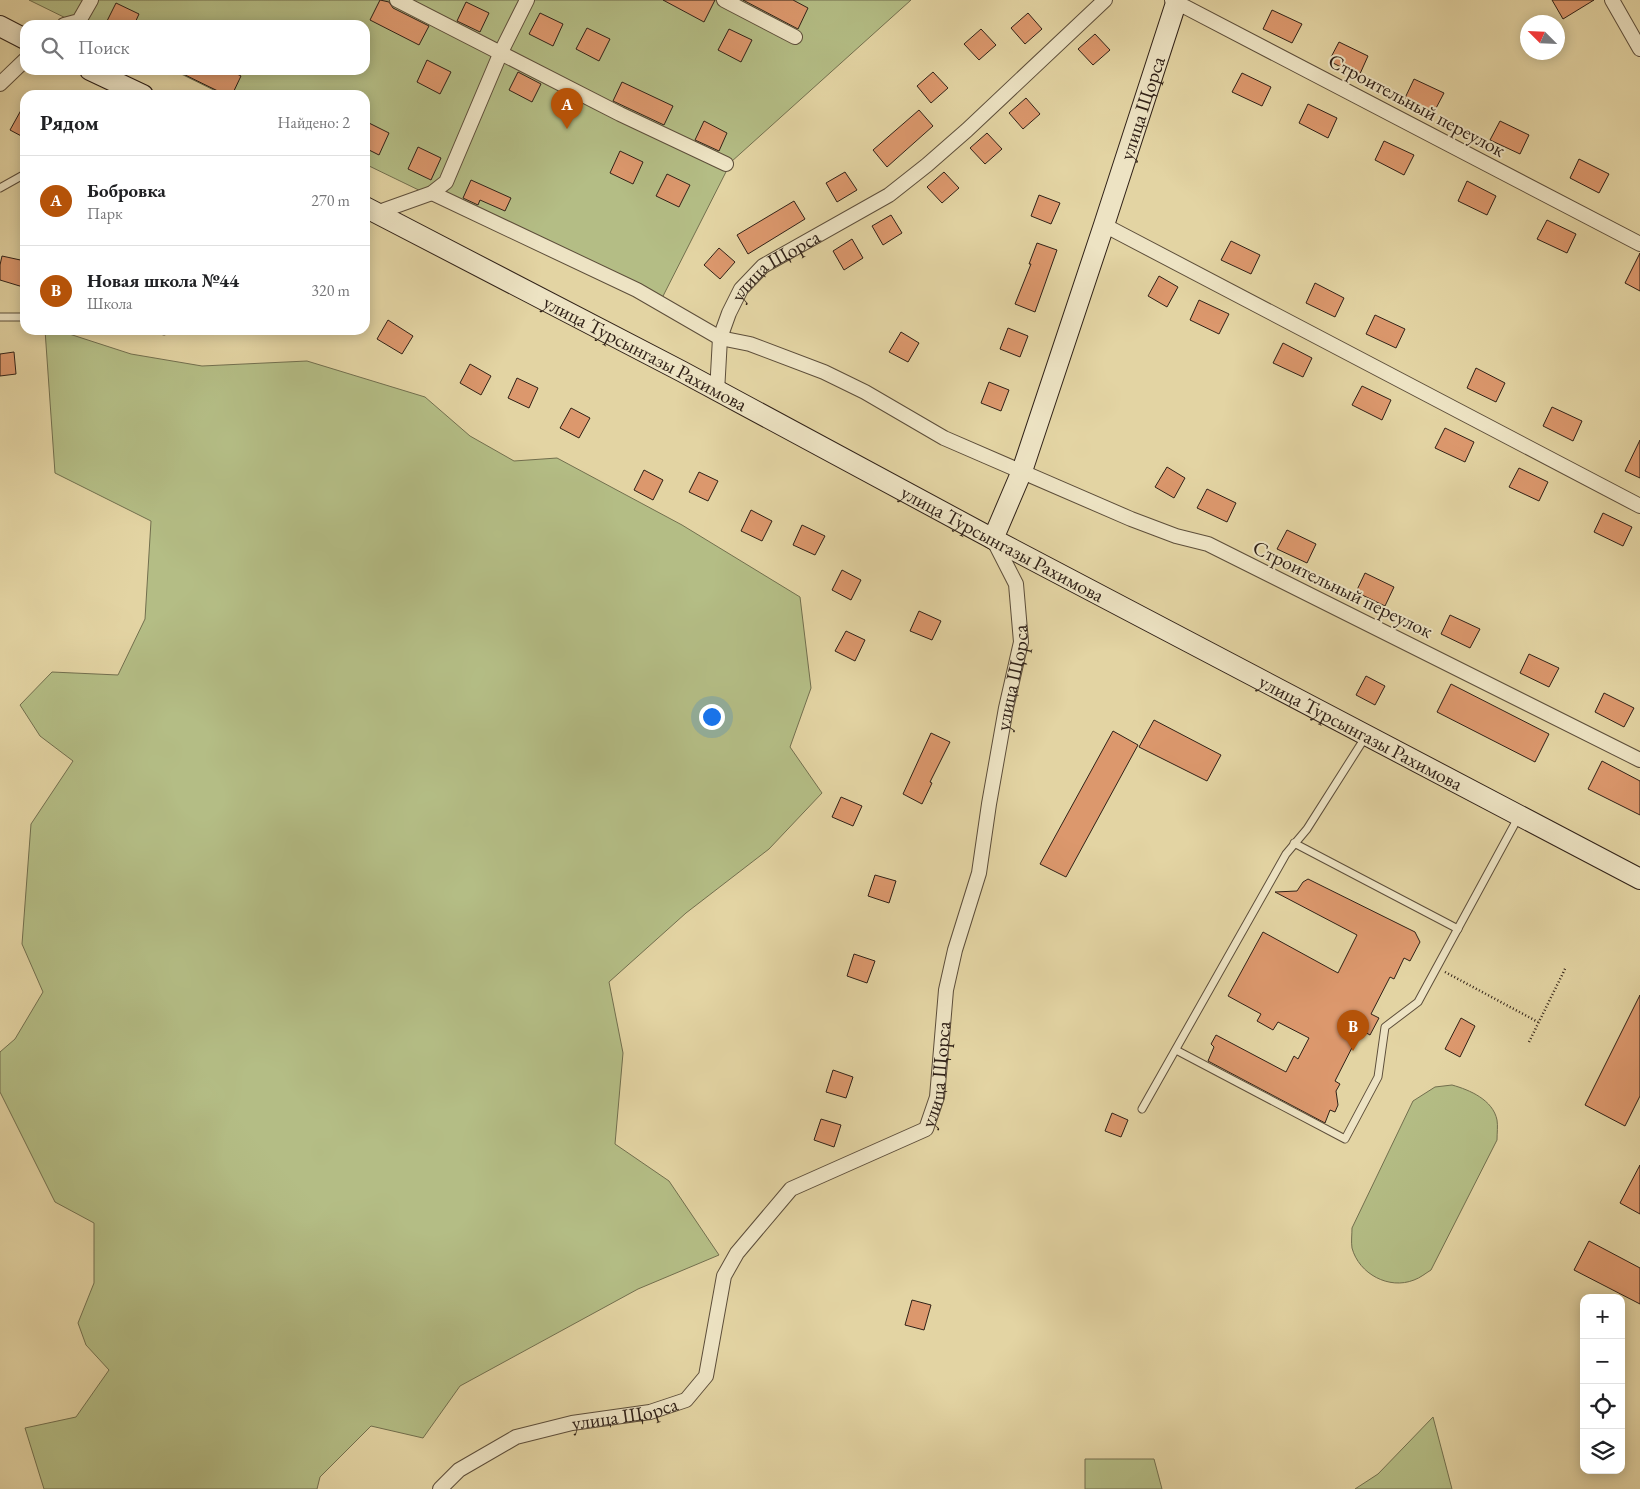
<!DOCTYPE html>
<html lang="ru">
<head>
<meta charset="utf-8">
<style>
	body { margin:0; font-family:"EB Garamond",serif; background:#f2f2f2; color:#202124 }
	.controls { position:absolute; right:15px; bottom:15px; display:grid; overflow:hidden; border-radius:10px; box-shadow:0 2px 12px #0003 }
	.controls button { width:45px; height:45px; display:grid; place-items:center; padding:0; border:0; border-bottom:1px solid #e0e0e0; background:#fff; color:#202124; font:25px sans-serif }
	.compass { position:absolute; left:1520px; top:15px; width:45px; height:45px; border-radius:50%; background:#fff; box-shadow:0 2px 12px #0003; rotate:294deg }
	.you { position:absolute; left:711px; top:716px; width:18px; height:18px; margin:-12px; border:4px solid #fff; border-radius:50%; background:#1a73e8; box-shadow:0 0 0 8px #1a73e833 }
	.badge { display:grid; place-items:center; width:32px; height:32px; border-radius:50%; background:#b45309; color:#fff; font-size:16px; font-weight:700 }
	.pin { position:absolute; translate:-50% -41px; filter:drop-shadow(0 1px 2px #0008) }
	.pin::after { content:''; position:absolute; top:26px; width:18px; height:15px; background:inherit; clip-path:polygon(0 0,100% 0,50% 100%) }
	.list { margin:0; padding:0; list-style:none }
	h2 { display:flex; justify-content:space-between; align-items:center; height:65px; margin:0; padding:0 20px; font-size:21px }
	h2 small { font-size:16px; font-weight:400; color:#757577 }
	.list li { display:grid; grid-template-columns:32px 1fr auto; gap:15px; align-items:center; box-sizing:border-box; height:90px; padding:0 20px; border-top:1px solid #e0e0e0 }
	.list b { display:block; font-size:19px; white-space:nowrap }
	.list p { margin:0; font-size:16px; white-space:nowrap; color:#757577 }
	.list em { font-size:16px; font-style:normal; color:#757577 }
	.icon { flex:none; width:28px; height:28px; fill:none; stroke:currentColor; stroke-width:2; stroke-linecap:round; stroke-linejoin:round }
	.map { position:relative; flex:none; width:1640px; height:1489px; overflow:hidden }
	.search { position:absolute; background:#fff; box-shadow:0 2px 12px #0003; left:20px; top:20px; width:350px; height:55px; display:flex; align-items:center; gap:12px; box-sizing:border-box; padding:0 18px; border-radius:15px; color:#757577; font-size:19px }
	.panel { position:absolute; background:#fff; box-shadow:0 2px 12px #0003; left:20px; top:90px; width:350px; height:245px; border-radius:15px }
	.map>svg:first-child { display:block }
	.green { fill:#b4bd85; stroke:#726f4e }
	.building { fill:#dc986d; stroke:#302117 }
	.lines { fill:none; stroke-linecap:round; stroke-linejoin:round }
	.lane-casing { stroke:#5d4e3a; stroke-width:9 }
	.street-casing { stroke:#5d4e3a; stroke-width:16 }
	.secondary-casing { stroke:#302117; stroke-width:22 }
	.path { stroke:#302117; stroke-width:2.5; stroke-dasharray:1 2.5; stroke-linecap:butt }
	.lane { stroke:#ede3c3; stroke-width:7 }
	.street { stroke:#ede3c3; stroke-width:14 }
	.secondary { stroke:#ede3c3; stroke-width:20 }
	.labels { text-anchor:middle; stroke-width:4; stroke-linejoin:round; paint-order:stroke }
	.street-label { font-size:20px; fill:#302117; stroke:#ede3c3 }
</style>
</head>
<body>
<div class="map">
<svg width="1640" height="1489" viewBox="0 0 1640 1489">
	<rect width="100%" height="100%" fill="#e3d4a3"/>
	<filter id="stains"><feTurbulence type="fractalNoise" baseFrequency=".004" numOctaves="4"/><feColorMatrix values="0 0 0 0 .2 0 0 0 0 .09 0 0 0 0 .02 0 0 0 .5 -.17"/></filter>
	<radialGradient id="worn" r=".72"><stop offset=".6" stop-color="#630" stop-opacity="0"/><stop offset="1" stop-color="#630" stop-opacity=".3"/></radialGradient>
	<g class="green">
		<path d="M 29,0 L 911,0 L 731,162 L 658,306 L 365,164 L 365,95 L 224,95 L 173,70 L 365,70 L 365,25 L 80,25 Z"/>
		<path d="M 45,330 L 57,330 L 131,354 L 202,366 L 307,361 L 425,397 L 470,436 L 514,461 L 557,458 L 682,525 L 800,597 L 811,688 L 790,747 L 822,793 L 769,849 L 686,913 L 609,982 L 623,1053 L 615,1144 L 669,1181 L 719,1255 L 638,1289 L 460,1386 L 423,1438 L 371,1426 L 320,1477 L 317,1489 L 44,1489 L 25,1428 L 76,1417 L 109,1370 L 86,1345 L 78,1323 L 94,1283 L 94,1223 L 55,1202 L 0,1092 L 0,1052 L 15,1039 L 43,992 L 22,944 L 31,824 L 73,761 L 40,736 L 20,705 L 52,672 L 118,675 L 145,619 L 151,521 L 55,473 Z"/>
		<path d="M 1452,1085 C 1470,1090 1493,1100 1497,1120 C 1498,1126 1497,1133 1497,1140 L 1431,1270 C 1426,1273 1420,1278 1414,1280 C 1389,1290 1359,1274 1352,1248 C 1351,1242 1352,1234 1352,1228 L 1413,1101 L 1435,1087 Z"/>
		<path d="M 1433,1417 L 1452,1489 L 1355,1489 L 1378,1474 Z"/>
		<path d="M 1085,1459 L 1154,1459 L 1162,1489 L 1085,1489 Z"/>
	</g>
	<g class="building">
		<path d="M 380,0 L 389,2 L 393,8 L 429,26 L 419,45 L 370,20 Z"/>
		<path d="M 663,0 L 715,0 L 704,22 Z"/>
		<path d="M 743,0 L 793,0 L 808,8 L 798,29 Z"/>
		<path d="M 1552,0 L 1594,0 L 1563,19 Z"/>
		<path d="M 466,2 L 489,13 L 480,32 L 457,21 Z"/>
		<path d="M 116,3 L 139,14 L 134,25 L 105,25 Z"/>
		<path d="M 1272,10 L 1302,24 L 1292,43 L 1263,29 Z"/>
		<path d="M 540,13 L 563,24 L 553,46 L 529,34 Z"/>
		<path d="M 1028,13 L 1042,29 L 1025,44 L 1011,28 Z"/>
		<path d="M 587,28 L 610,39 L 599,61 L 576,49 Z"/>
		<path d="M 729,29 L 752,40 L 741,62 L 718,50 Z"/>
		<path d="M 981,29 L 996,45 L 979,60 L 964,44 Z"/>
		<path d="M 1095,34 L 1110,50 L 1093,65 L 1078,49 Z"/>
		<path d="M 1339,42 L 1368,56 L 1359,76 L 1329,61 Z"/>
		<path d="M 427,60 L 451,72 L 440,94 L 417,82 Z"/>
		<path d="M 175,70 L 229,70 L 241,76 L 232,95 L 226,95 Z"/>
		<path d="M 518,72 L 541,84 L 532,102 L 509,90 Z"/>
		<path d="M 933,72 L 948,88 L 931,103 L 917,86 Z"/>
		<path d="M 1242,73 L 1271,87 L 1262,106 L 1232,92 Z"/>
		<path d="M 1414,79 L 1444,93 L 1434,112 L 1405,98 Z"/>
		<path d="M 622,82 L 673,106 L 664,125 L 613,101 Z"/>
		<path d="M 1026,98 L 1040,114 L 1023,129 L 1009,113 Z"/>
		<path d="M 25,103 L 25,138 L 10,130 Z"/>
		<path d="M 1308,104 L 1337,118 L 1328,138 L 1299,123 Z"/>
		<path d="M 919,110 L 933,126 L 887,167 L 873,150 Z"/>
		<path d="M 365,121 L 389,133 L 379,155 L 365,148 Z"/>
		<path d="M 704,121 L 727,133 L 719,151 L 695,140 Z"/>
		<path d="M 1500,121 L 1529,135 L 1520,154 L 1490,140 Z"/>
		<path d="M 987,133 L 1002,149 L 985,164 L 970,148 Z"/>
		<path d="M 1384,141 L 1414,155 L 1404,175 L 1375,160 Z"/>
		<path d="M 418,147 L 441,158 L 431,180 L 408,169 Z"/>
		<path d="M 620,151 L 643,162 L 633,184 L 610,173 Z"/>
		<path d="M 1579,159 L 1609,174 L 1599,193 L 1570,178 Z"/>
		<path d="M 845,172 L 857,190 L 837,202 L 826,183 Z"/>
		<path d="M 944,172 L 959,188 L 942,203 L 927,187 Z"/>
		<path d="M 667,174 L 690,185 L 679,207 L 656,196 Z"/>
		<path d="M 471,180 L 511,198 L 505,211 L 480,200 L 478,205 L 463,198 Z"/>
		<path d="M 1467,181 L 1496,196 L 1487,215 L 1458,201 Z"/>
		<path d="M 1039,195 L 1060,203 L 1051,224 L 1031,216 Z"/>
		<path d="M 794,201 L 805,219 L 748,254 L 737,235 Z"/>
		<path d="M 891,215 L 902,233 L 883,245 L 872,226 Z"/>
		<path d="M 1547,220 L 1576,234 L 1567,253 L 1537,239 Z"/>
		<path d="M 852,239 L 863,258 L 844,270 L 833,251 Z"/>
		<path d="M 1231,241 L 1260,255 L 1251,274 L 1221,260 Z"/>
		<path d="M 1037,243 L 1057,250 L 1035,312 L 1015,304 L 1031,264 L 1029,264 Z"/>
		<path d="M 719,248 L 735,262 L 720,279 L 704,265 Z"/>
		<path d="M 1640,253 L 1640,291 L 1625,283 Z"/>
		<path d="M 2,256 L 25,261 L 25,280 L 23,287 L 0,280 L 0,265 Z"/>
		<path d="M 1159,276 L 1178,287 L 1167,307 L 1148,296 Z"/>
		<path d="M 1315,283 L 1344,298 L 1335,317 L 1306,303 Z"/>
		<path d="M 1199,300 L 1229,314 L 1219,334 L 1190,320 Z"/>
		<path d="M 1375,315 L 1405,329 L 1396,348 L 1366,334 Z"/>
		<path d="M 388,320 L 413,336 L 402,354 L 377,339 Z"/>
		<path d="M 1008,328 L 1028,336 L 1020,357 L 1000,349 Z"/>
		<path d="M 901,332 L 919,343 L 908,362 L 889,352 Z"/>
		<path d="M 1283,343 L 1312,358 L 1303,377 L 1273,363 Z"/>
		<path d="M 14,352 L 16,374 L 0,376 L 0,354 Z"/>
		<path d="M 470,364 L 491,376 L 481,395 L 460,383 Z"/>
		<path d="M 1476,368 L 1505,383 L 1496,402 L 1467,388 Z"/>
		<path d="M 517,378 L 538,388 L 529,408 L 508,398 Z"/>
		<path d="M 989,382 L 1009,390 L 1001,411 L 981,403 Z"/>
		<path d="M 1362,386 L 1391,400 L 1382,420 L 1352,405 Z"/>
		<path d="M 1552,407 L 1582,421 L 1573,441 L 1543,426 Z"/>
		<path d="M 571,408 L 590,418 L 579,438 L 560,428 Z"/>
		<path d="M 1445,428 L 1474,442 L 1465,462 L 1435,448 Z"/>
		<path d="M 1640,440 L 1640,478 L 1625,471 Z"/>
		<path d="M 1167,467 L 1185,478 L 1174,498 L 1155,487 Z"/>
		<path d="M 1519,468 L 1548,482 L 1539,501 L 1509,487 Z"/>
		<path d="M 644,470 L 663,480 L 653,500 L 634,490 Z"/>
		<path d="M 699,472 L 718,481 L 708,501 L 689,492 Z"/>
		<path d="M 1207,489 L 1236,503 L 1227,522 L 1197,508 Z"/>
		<path d="M 751,510 L 772,521 L 762,541 L 741,531 Z"/>
		<path d="M 1603,513 L 1632,527 L 1623,546 L 1594,532 Z"/>
		<path d="M 802,525 L 825,536 L 815,555 L 793,545 Z"/>
		<path d="M 1287,530 L 1316,544 L 1307,563 L 1277,549 Z"/>
		<path d="M 842,570 L 861,580 L 851,600 L 832,590 Z"/>
		<path d="M 1365,573 L 1394,587 L 1385,606 L 1356,592 Z"/>
		<path d="M 919,611 L 941,621 L 932,640 L 910,631 Z"/>
		<path d="M 1450,615 L 1480,629 L 1470,648 L 1441,634 Z"/>
		<path d="M 846,631 L 865,640 L 855,661 L 835,651 Z"/>
		<path d="M 1529,654 L 1559,668 L 1549,687 L 1520,673 Z"/>
		<path d="M 1366,676 L 1385,686 L 1375,705 L 1356,695 Z"/>
		<path d="M 1451,684 L 1549,734 L 1535,762 L 1437,712 Z"/>
		<path d="M 1604,693 L 1634,708 L 1624,727 L 1595,712 Z"/>
		<path d="M 1154,720 L 1221,755 L 1207,781 L 1139,747 Z"/>
		<path d="M 1113,731 L 1138,745 L 1066,877 L 1040,864 Z"/>
		<path d="M 931,733 L 950,742 L 930,782 L 932,783 L 922,804 L 903,794 Z"/>
		<path d="M 1602,761 L 1640,781 L 1640,815 L 1588,789 Z"/>
		<path d="M 841,797 L 862,806 L 853,826 L 832,817 Z"/>
		<path d="M 875,875 L 896,881 L 889,903 L 868,896 Z"/>
		<path d="M 1308,879 L 1415,932 L 1420,942 L 1410,961 L 1404,958 L 1394,979 L 1390,977 L 1371,1014 L 1379,1018 L 1370,1035 L 1361,1030 L 1335,1081 L 1340,1084 L 1336,1091 L 1338,1105 L 1335,1112 L 1330,1110 L 1325,1123 L 1208,1061 L 1214,1047 L 1211,1044 L 1216,1035 L 1286,1072 L 1294,1056 L 1298,1059 L 1309,1038 L 1278,1022 L 1273,1030 L 1257,1021 L 1261,1014 L 1228,996 L 1263,932 L 1338,973 L 1357,935 L 1275,892 L 1297,891 L 1303,882 Z"/>
		<path d="M 854,954 L 875,961 L 867,983 L 847,976 Z"/>
		<path d="M 1640,995 L 1640,1096 L 1625,1126 L 1585,1105 Z"/>
		<path d="M 1461,1018 L 1475,1026 L 1460,1057 L 1445,1049 Z"/>
		<path d="M 833,1070 L 853,1077 L 846,1098 L 826,1092 Z"/>
		<path d="M 1112,1113 L 1128,1120 L 1121,1137 L 1105,1131 Z"/>
		<path d="M 821,1119 L 841,1125 L 834,1147 L 814,1140 Z"/>
		<path d="M 1640,1165 L 1640,1214 L 1620,1203 Z"/>
		<path d="M 1589,1241 L 1640,1268 L 1640,1304 L 1574,1270 Z"/>
		<path d="M 912,1300 L 931,1305 L 924,1330 L 905,1325 Z"/>
	</g>
	<g class="lines">
		<g class="lane-casing">
			<g id="lane">
				<path d="M 0,188 L 25,174"/>
				<path d="M 0,317 L 25,317"/>
				<path d="M 160,330 L 164,331"/>
				<path d="M 1294,843 L 1458,929"/>
				<path d="M 1176,1050 L 1345,1139 L 1378,1077 L 1385,1027 L 1418,1002 L 1519,816"/>
				<path d="M 1142,1109 L 1286,854 L 1307,829 L 1366,736"/>
			</g>
		</g>
		<g class="street-casing">
			<g id="street">
				<path d="M 397,0 L 620,114 L 726,164"/>
				<path d="M 724,0 L 795,37"/>
				<path d="M 1172,0 L 1640,244"/>
				<path d="M 1612,0 L 1640,49"/>
				<path d="M 64,25 L 79,21 L 91,0"/>
				<path d="M 0,84 L 25,60"/>
				<path d="M 432,193 L 637,290 L 720,338 L 750,344 L 824,372 L 865,392 L 944,438 L 1131,519 L 1176,536 L 1208,544 L 1640,760"/>
				<path d="M 376,213 L 432,193 L 446,182 L 501,52 L 527,0"/>
				<path d="M 1104,225 L 1640,506"/>
				<path id="s1" d="M 717,392 L 720,338 L 729,313 L 741,289 L 763,266 L 889,195 L 927,165 L 967,130 L 1105,0"/>
				<path id="s2" d="M 440,1489 L 459,1470 L 516,1437 L 572,1423 L 650,1412 L 686,1400 L 706,1376 L 724,1276 L 737,1253 L 791,1189 L 926,1129 L 937,1097 L 946,990 L 955,950 L 979,873 L 989,804 L 1006,708 L 1021,642 L 1016,584 L 993,539"/>
			</g>
		</g>
		<g class="secondary-casing">
			<g id="secondary">
				<path d="M 0,26 L 25,39"/>
				<path d="M 90,70 L 143,95"/>
				<path id="s3" d="M 365,207 L 681,371 L 993,539 L 1640,879"/>
				<path id="s4" d="M 993,539 L 1022,471 L 1104,225 L 1177,0"/>
			</g>
		</g>
		<g class="path">
			<path d="M 1445,972 L 1538,1022"/>
			<path d="M 1529,1042 L 1566,967"/>
		</g>
		<use href="#lane" class="lane"/>
		<use href="#street" class="street"/>
		<use href="#secondary" class="secondary"/>
	</g>
	<g class="labels">
		<g class="street-label">
			<text transform="translate(1417 105) rotate(28)" y="7">Строительный переулок</text>
			<text dy="7" stroke="none"><textPath href="#s4" startOffset="456">улица Щорса</textPath></text>
			<text dy="7" stroke="none"><textPath href="#s1" startOffset="149">улица Щорса</textPath></text>
			<text dy="7" stroke="none"><textPath href="#s3" startOffset="316">улица Турсынгазы Рахимова</textPath></text>
			<text dy="7" stroke="none"><textPath href="#s3" startOffset="721">улица Турсынгазы Рахимова</textPath></text>
			<text transform="translate(1343 589) rotate(26)" y="7">Строительный переулок</text>
			<text dy="7" stroke="none"><textPath href="#s2" startOffset="1119">улица Щорса</textPath></text>
			<text dy="7" stroke="none"><textPath href="#s3" startOffset="1126">улица Турсынгазы Рахимова</textPath></text>
			<text dy="7" stroke="none"><textPath href="#s2" startOffset="714">улица Щорса</textPath></text>
			<text dy="7" stroke="none"><textPath href="#s2" startOffset="204">улица Щорса</textPath></text>
		</g>
	</g>
	<rect width="100%" height="100%" filter="url(#stains)"/>
	<rect width="100%" height="100%" fill="url(#worn)"/>
</svg>
<div class="controls">
<button>+</button>
<button>−</button>
<button><svg class="icon" aria-label="locate" viewBox="0 0 24 24"><circle cx="12" cy="12" r="6"/><path d="M12 2v4M12 18v4M2 12h4M18 12h4"/></svg></button>
<button><svg class="icon" aria-label="layers" viewBox="0 0 24 24"><path d="M12 4l9 5-9 5-9-5zM3 14l9 5 9-5"/></svg></button>
</div>
<svg class="compass" viewBox="-18 -18 36 36"><path d="M0-13l5 13h-10z" fill="#e53935"/><path d="M0 13l5-13h-10z" fill="#757577"/></svg>
<div class="you"></div>
<div class="pin badge" style="left:567px;top:129px">A</div>
<div class="pin badge" style="left:1353px;top:1051px">B</div>
<div class="search"><svg class="icon" aria-label="search" viewBox="0 0 24 24"><circle cx="10" cy="10" r="6"/><path d="M15 15l6 6"/></svg>Поиск</div>
<section class="panel">
<h2>Рядом<small>Найдено: 2</small></h2>
<ul class="list">
<li><span class="badge">A</span><div><b>Бобровка</b><p>Парк</p></div><em>270 m</em></li>
<li><span class="badge">B</span><div><b>Новая школа №44</b><p>Школа</p></div><em>320 m</em></li>
</ul>
</section>
</div>
</body>
</html>
